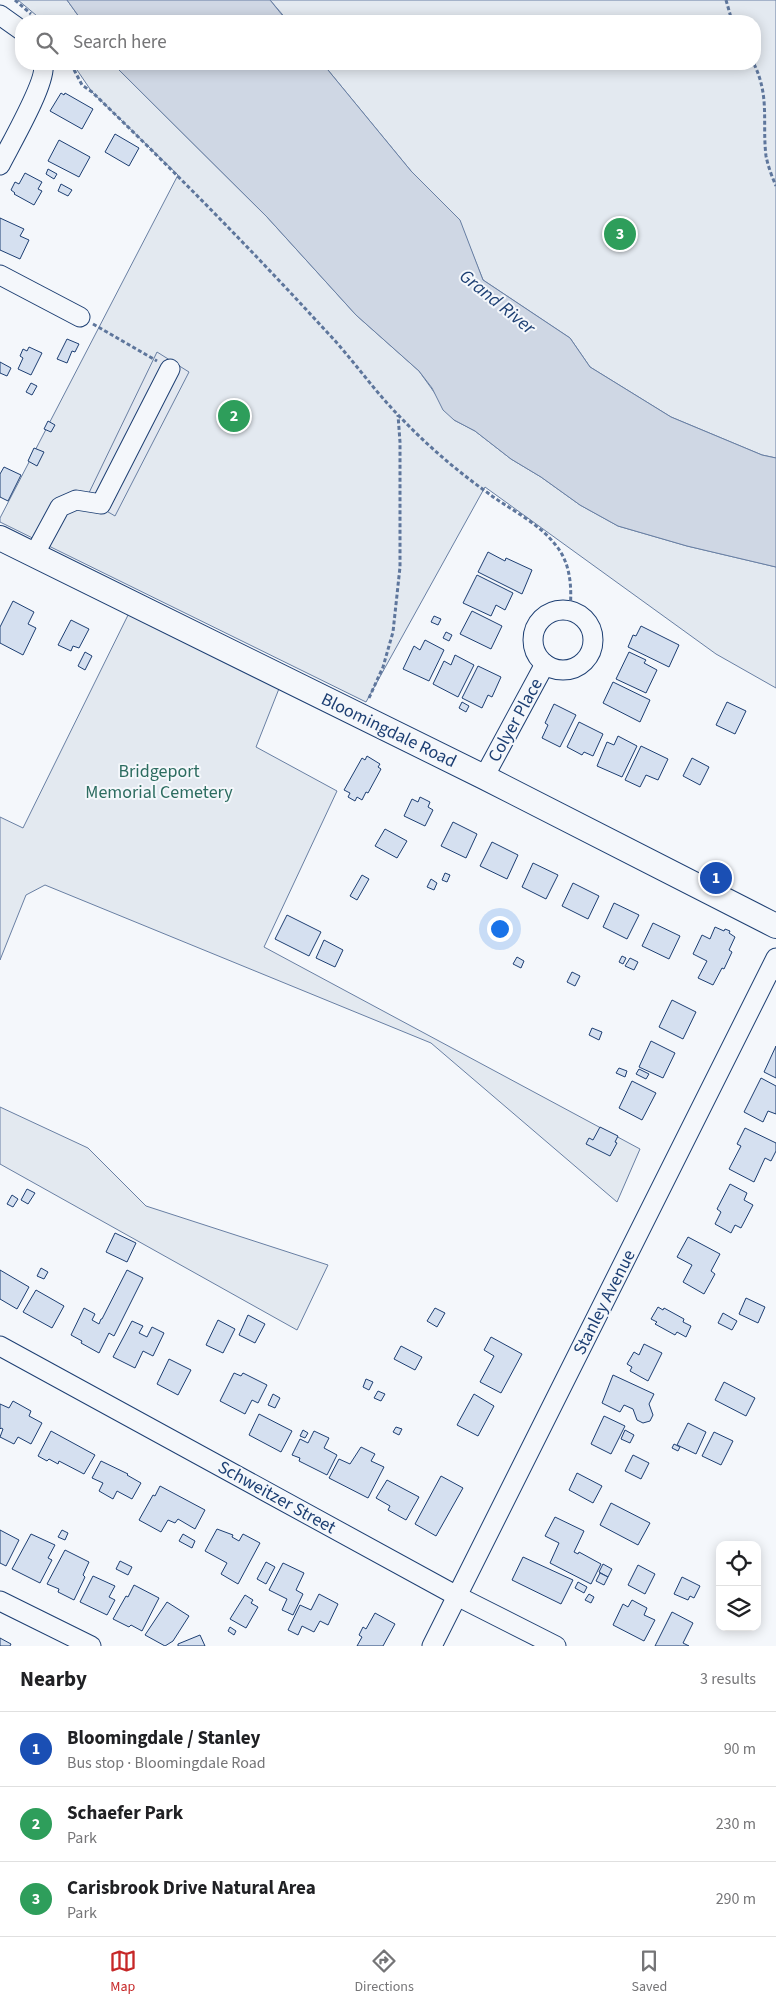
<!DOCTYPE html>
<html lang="en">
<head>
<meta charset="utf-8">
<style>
	body { margin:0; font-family:"Source Sans 3",sans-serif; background:#f6f6f6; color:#202124 }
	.controls { position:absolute; right:15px; bottom:15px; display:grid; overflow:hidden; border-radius:10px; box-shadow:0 2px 12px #0003 }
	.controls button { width:45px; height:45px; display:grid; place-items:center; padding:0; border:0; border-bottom:1px solid #e0e0e0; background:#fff; color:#202124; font:25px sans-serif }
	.you { position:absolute; left:499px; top:928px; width:18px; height:18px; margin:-12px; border:4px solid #fff; border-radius:50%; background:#1a73e8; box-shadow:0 0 0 8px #1a73e833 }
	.badge { display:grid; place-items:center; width:32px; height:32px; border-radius:50%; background:#c62828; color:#fff; font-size:16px; font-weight:700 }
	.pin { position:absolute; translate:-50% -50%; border:2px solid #fff; box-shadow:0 1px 5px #0006 }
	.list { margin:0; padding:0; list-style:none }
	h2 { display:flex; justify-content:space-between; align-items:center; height:65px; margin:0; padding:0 20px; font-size:21px }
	h2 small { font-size:16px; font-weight:400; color:#757577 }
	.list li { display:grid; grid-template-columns:32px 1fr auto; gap:15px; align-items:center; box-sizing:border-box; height:75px; padding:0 20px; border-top:1px solid #e0e0e0 }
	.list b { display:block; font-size:19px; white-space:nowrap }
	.list p { margin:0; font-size:16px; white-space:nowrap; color:#757577 }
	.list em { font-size:16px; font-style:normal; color:#757577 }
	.icon { flex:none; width:28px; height:28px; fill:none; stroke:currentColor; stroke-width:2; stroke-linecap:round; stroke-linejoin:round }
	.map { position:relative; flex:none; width:776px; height:1646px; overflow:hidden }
	.search { position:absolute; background:#fff; box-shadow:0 2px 12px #0003; left:15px; right:15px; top:15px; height:55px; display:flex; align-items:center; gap:12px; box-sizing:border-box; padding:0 18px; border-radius:20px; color:#757577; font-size:19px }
	.sheet { height:290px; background:#fff }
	nav { display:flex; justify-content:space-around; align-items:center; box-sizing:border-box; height:70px; border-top:1px solid #e0e0e0; background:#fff; font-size:14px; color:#757577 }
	nav a { display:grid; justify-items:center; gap:2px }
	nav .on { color:#c62828 }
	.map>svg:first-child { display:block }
	.green { fill:#e3e9f0; stroke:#687fa3 }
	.parking { fill:#e3e8f0; stroke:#687fa3 }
	.water { fill:#cfd7e4; stroke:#687fa3 }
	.building { fill:#d5e0f0; stroke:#1d3f73 }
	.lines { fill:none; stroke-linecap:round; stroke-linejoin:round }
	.minor-casing { stroke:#1d3f73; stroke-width:21 }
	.major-casing { stroke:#1d3f73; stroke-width:26 }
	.path { stroke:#5e769c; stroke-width:3; stroke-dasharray:4 2.5; stroke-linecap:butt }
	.minor { stroke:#f4f7fb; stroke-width:19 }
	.major { stroke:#f4f7fb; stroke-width:24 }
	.labels { text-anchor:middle; stroke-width:4; stroke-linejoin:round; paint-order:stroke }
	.street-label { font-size:18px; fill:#1d3f73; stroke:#f4f7fb }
	.park-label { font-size:18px; fill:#2c6c60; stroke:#f4f7fb }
	.water-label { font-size:19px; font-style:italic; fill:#1d3f73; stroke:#f4f7fb }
</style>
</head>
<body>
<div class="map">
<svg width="776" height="1646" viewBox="0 0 776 1646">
	<rect width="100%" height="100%" fill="#f4f7fb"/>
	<g class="green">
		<path d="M 18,0 L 67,0 L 82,21 L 43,21 Z"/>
		<path d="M 270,0 L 776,0 L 776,458 L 762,455 L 671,417 L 590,367 L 570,338 L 483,280 L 459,220 L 411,171 L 323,64 L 755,64 L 755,21 L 288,21 Z"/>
		<path d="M 73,64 L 113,64 L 267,217 L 356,315 L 419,371 L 454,420 L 475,431 L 511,459 L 541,477 L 580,505 L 618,526 L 687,546 L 776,567 L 776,688 L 716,654 L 485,487 L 366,702 L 0,522 L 0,518 L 178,175 L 92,92 Z"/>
		<path d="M 132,607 L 282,681 L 256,747 L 337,791 L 264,947 L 640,1149 L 617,1202 L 431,1043 L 45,885 L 26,895 L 0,960 L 0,817 L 23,828 Z"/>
		<path d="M 0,1107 L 88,1148 L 146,1206 L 328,1265 L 297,1330 L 0,1164 Z"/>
	</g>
	<path class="parking" d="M 157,352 L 189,372 L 115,516 L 86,499 Z"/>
	<g class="water">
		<path d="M 67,0 L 270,0 L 287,21 L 82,21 Z"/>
		<path d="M 113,64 L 323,64 L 411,171 L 460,220 L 483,280 L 570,338 L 590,367 L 671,417 L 762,455 L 776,458 L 776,567 L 687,546 L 618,526 L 580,505 L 541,477 L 511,459 L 475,431 L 454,420 L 443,410 L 432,388 L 419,371 L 356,315 L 267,217 Z"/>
	</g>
	<g class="building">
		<path d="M 61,93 L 64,95 L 65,93 L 93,109 L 82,129 L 50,111 Z"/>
		<path d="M 115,134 L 139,148 L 129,166 L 105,152 Z"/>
		<path d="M 59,140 L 90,157 L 79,177 L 48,161 Z"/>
		<path d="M 48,169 L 57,174 L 54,179 L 46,174 Z"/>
		<path d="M 25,173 L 42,182 L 38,189 L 42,191 L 34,205 L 14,194 L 15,193 L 11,190 L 15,182 L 19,184 Z"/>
		<path d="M 61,184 L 72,190 L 68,196 L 58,191 Z"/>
		<path d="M 0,218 L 24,229 L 20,236 L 29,240 L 20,259 L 0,250 Z"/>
		<path d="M 67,339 L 79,344 L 75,352 L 72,351 L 67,363 L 57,359 Z"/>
		<path d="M 29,347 L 42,353 L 31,375 L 18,369 L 23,358 L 20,356 L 23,349 L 27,351 Z"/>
		<path d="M 0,362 L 11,368 L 7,376 L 0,373 Z"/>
		<path d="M 31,383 L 37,386 L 32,395 L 26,392 Z"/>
		<path d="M 48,421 L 55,425 L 51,432 L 44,429 Z"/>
		<path d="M 34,448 L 44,452 L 37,466 L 28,461 Z"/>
		<path d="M 4,467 L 21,475 L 8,501 L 0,497 L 0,474 Z"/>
		<path d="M 488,552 L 505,561 L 506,558 L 532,570 L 522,594 L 478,572 Z"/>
		<path d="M 477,575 L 513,593 L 505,610 L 496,605 L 491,616 L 463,603 Z"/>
		<path d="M 13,601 L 34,612 L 28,624 L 36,628 L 23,655 L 0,643 L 0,627 Z"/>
		<path d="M 472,611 L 502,626 L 491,649 L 460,634 Z"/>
		<path d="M 434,616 L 441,619 L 438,625 L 431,622 Z"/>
		<path d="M 71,620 L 89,629 L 79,648 L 73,646 L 71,651 L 58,645 Z"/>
		<path d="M 641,626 L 679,645 L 669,667 L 628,647 L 633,635 L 636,636 Z"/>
		<path d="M 446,632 L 452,635 L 449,641 L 443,638 Z"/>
		<path d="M 425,640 L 444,650 L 429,681 L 403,669 L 414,646 L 420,650 Z"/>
		<path d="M 85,652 L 92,656 L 85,670 L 78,666 Z"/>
		<path d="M 629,652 L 646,660 L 644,663 L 657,670 L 646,693 L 616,679 Z"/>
		<path d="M 455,655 L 474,665 L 458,697 L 433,684 L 444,661 L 451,665 Z"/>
		<path d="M 478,666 L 501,677 L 492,697 L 488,695 L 482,708 L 462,698 Z"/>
		<path d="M 613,682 L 650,700 L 640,722 L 603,703 Z"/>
		<path d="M 462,702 L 469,706 L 466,712 L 459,708 Z"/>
		<path d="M 727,702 L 746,711 L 735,734 L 716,725 Z"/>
		<path d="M 554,704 L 576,715 L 560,747 L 542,738 L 548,725 L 545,723 Z"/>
		<path d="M 579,722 L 603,734 L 593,756 L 584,752 L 582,755 L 567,747 Z"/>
		<path d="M 618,736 L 637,746 L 622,777 L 597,766 L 607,742 L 614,745 Z"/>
		<path d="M 641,746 L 668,759 L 658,780 L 646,775 L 640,787 L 625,780 Z"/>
		<path d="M 367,756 L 380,764 L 378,767 L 381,769 L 368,793 L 366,792 L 362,800 L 357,797 L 355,801 L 348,797 L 350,793 L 344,790 L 362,758 L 365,760 Z"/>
		<path d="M 692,758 L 709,767 L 700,785 L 683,776 Z"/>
		<path d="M 420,797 L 430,802 L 428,807 L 433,810 L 425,826 L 404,816 L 412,799 L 418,802 Z"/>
		<path d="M 453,822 L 477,834 L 466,858 L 441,846 Z"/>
		<path d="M 385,829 L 407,841 L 397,858 L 375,846 Z"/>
		<path d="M 492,842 L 518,855 L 507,879 L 480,866 Z"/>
		<path d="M 533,863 L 558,875 L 546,899 L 522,887 Z"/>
		<path d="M 445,873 L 450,875 L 447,882 L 442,880 Z"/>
		<path d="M 362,875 L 369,879 L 357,900 L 350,896 Z"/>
		<path d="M 431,879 L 437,883 L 434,890 L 427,887 Z"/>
		<path d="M 573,883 L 599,896 L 588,919 L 562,906 Z"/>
		<path d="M 614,903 L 639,915 L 627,939 L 603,927 Z"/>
		<path d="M 287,915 L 321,932 L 309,956 L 275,939 Z"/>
		<path d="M 653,923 L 680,936 L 669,959 L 642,946 Z"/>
		<path d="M 715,927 L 724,931 L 725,929 L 730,931 L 729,933 L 735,937 L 729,950 L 732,952 L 724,969 L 722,968 L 713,985 L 698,978 L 707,961 L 693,954 L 702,935 L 710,939 Z"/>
		<path d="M 324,940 L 343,950 L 335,967 L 316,958 Z"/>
		<path d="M 622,956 L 626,958 L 623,964 L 619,962 Z"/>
		<path d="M 517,957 L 524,961 L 521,968 L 513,964 Z"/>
		<path d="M 630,958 L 638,962 L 634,970 L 625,966 Z"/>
		<path d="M 572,972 L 580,976 L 575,986 L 567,982 Z"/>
		<path d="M 672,1000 L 696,1012 L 683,1039 L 659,1027 Z"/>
		<path d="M 592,1028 L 602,1032 L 599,1040 L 589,1035 Z"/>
		<path d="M 651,1041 L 675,1053 L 663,1078 L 639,1067 Z"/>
		<path d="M 776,1046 L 776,1078 L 764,1072 Z"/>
		<path d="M 619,1068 L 627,1071 L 625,1077 L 616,1073 Z"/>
		<path d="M 639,1069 L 649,1074 L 646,1079 L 636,1074 Z"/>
		<path d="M 761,1078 L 776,1086 L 776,1114 L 768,1111 L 763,1122 L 744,1112 Z"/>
		<path d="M 632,1081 L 656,1093 L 642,1120 L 619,1108 Z"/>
		<path d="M 600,1127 L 618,1136 L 615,1142 L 617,1143 L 610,1156 L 586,1144 L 589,1138 L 593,1140 Z"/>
		<path d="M 745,1128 L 776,1143 L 776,1151 L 771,1161 L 765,1158 L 754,1182 L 729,1169 L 741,1146 L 737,1144 Z"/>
		<path d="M 730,1184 L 747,1193 L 744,1200 L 753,1205 L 741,1228 L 735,1225 L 731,1233 L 715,1224 L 721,1212 L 717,1209 Z"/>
		<path d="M 27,1189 L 35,1193 L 28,1204 L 21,1200 Z"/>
		<path d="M 12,1195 L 18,1199 L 13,1207 L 7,1204 Z"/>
		<path d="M 115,1233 L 136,1243 L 127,1262 L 106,1252 Z"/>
		<path d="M 688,1237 L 720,1254 L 711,1271 L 715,1274 L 704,1294 L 683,1282 L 692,1265 L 677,1257 Z"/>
		<path d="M 41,1268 L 48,1272 L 44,1279 L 37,1276 Z"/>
		<path d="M 0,1270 L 29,1287 L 17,1309 L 0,1299 Z"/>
		<path d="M 127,1270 L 143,1278 L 114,1336 L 109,1333 L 99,1353 L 81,1343 L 82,1341 L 71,1335 L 84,1308 L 95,1314 L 92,1320 L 99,1324 L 101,1319 L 102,1319 Z"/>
		<path d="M 36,1290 L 64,1306 L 52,1328 L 23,1312 Z"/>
		<path d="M 746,1298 L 765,1307 L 758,1323 L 739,1314 Z"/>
		<path d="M 658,1307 L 663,1310 L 664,1308 L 684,1319 L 683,1322 L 691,1326 L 686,1337 L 677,1332 L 675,1335 L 655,1324 L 657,1322 L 651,1319 Z"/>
		<path d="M 435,1308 L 445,1313 L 437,1327 L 427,1321 Z"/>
		<path d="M 723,1313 L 737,1321 L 732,1330 L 718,1323 Z"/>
		<path d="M 248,1315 L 265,1324 L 255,1343 L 239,1335 Z"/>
		<path d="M 218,1320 L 235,1329 L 223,1353 L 206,1345 Z"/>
		<path d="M 132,1321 L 143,1326 L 139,1333 L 147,1337 L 152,1327 L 164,1333 L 153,1356 L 143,1351 L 135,1368 L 113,1357 Z"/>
		<path d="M 491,1337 L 522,1354 L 501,1393 L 480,1382 L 494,1356 L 484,1350 Z"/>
		<path d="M 644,1344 L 662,1353 L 648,1381 L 630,1371 L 632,1367 L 627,1364 L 634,1352 L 639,1355 Z"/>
		<path d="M 401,1346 L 422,1357 L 415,1370 L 394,1359 Z"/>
		<path d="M 169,1359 L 191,1370 L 178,1395 L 157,1384 Z"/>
		<path d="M 234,1373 L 241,1376 L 243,1373 L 267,1385 L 258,1403 L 252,1400 L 245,1414 L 220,1401 Z"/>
		<path d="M 613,1375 L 654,1394 L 649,1404 L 653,1415 L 650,1421 L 643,1423 L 637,1420 L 633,1409 L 624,1405 L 620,1412 L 602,1403 Z"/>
		<path d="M 366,1379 L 373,1382 L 369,1390 L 363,1387 Z"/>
		<path d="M 724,1382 L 755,1398 L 746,1416 L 715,1400 Z"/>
		<path d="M 378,1391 L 385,1394 L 381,1401 L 374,1398 Z"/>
		<path d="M 273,1394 L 280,1398 L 275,1408 L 268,1405 Z"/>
		<path d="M 474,1394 L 494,1406 L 478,1436 L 457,1425 Z"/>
		<path d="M 13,1401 L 31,1411 L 29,1416 L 42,1423 L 31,1444 L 18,1437 L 14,1444 L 0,1437 L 3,1429 L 1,1428 L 0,1429 L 0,1404 L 9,1408 Z"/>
		<path d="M 259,1414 L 292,1431 L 281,1452 L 249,1435 Z"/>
		<path d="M 604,1416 L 625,1426 L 611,1454 L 591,1444 Z"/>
		<path d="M 688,1423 L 706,1432 L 696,1454 L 677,1445 Z"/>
		<path d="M 396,1427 L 402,1429 L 399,1435 L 393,1432 Z"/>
		<path d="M 303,1430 L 308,1433 L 305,1438 L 300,1436 Z"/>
		<path d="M 625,1430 L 634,1435 L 630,1443 L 621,1439 Z"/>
		<path d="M 51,1431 L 95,1455 L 84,1474 L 59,1461 L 58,1464 L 49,1459 L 47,1461 L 38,1456 Z"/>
		<path d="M 314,1431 L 329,1438 L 324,1448 L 337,1455 L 327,1475 L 299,1461 L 300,1458 L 292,1455 L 300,1439 L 308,1443 Z"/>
		<path d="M 714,1432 L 733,1441 L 721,1465 L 702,1456 Z"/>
		<path d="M 674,1444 L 680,1447 L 678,1451 L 672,1448 Z"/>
		<path d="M 361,1447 L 375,1454 L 371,1461 L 384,1467 L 368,1498 L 329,1478 L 339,1459 L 350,1464 Z"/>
		<path d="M 633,1455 L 649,1463 L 641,1479 L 625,1471 Z"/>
		<path d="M 101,1461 L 128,1474 L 127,1475 L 141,1483 L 132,1499 L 117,1491 L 113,1499 L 99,1491 L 103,1483 L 92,1478 Z"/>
		<path d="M 577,1473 L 602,1486 L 593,1503 L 569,1490 Z"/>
		<path d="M 441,1476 L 463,1488 L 436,1536 L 415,1524 Z"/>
		<path d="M 387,1480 L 419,1497 L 406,1520 L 388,1510 L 390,1506 L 376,1498 Z"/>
		<path d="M 160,1486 L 205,1510 L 195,1529 L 178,1519 L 175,1523 L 168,1520 L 161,1532 L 139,1520 L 153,1495 L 155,1496 Z"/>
		<path d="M 611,1503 L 650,1523 L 638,1545 L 600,1525 Z"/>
		<path d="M 555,1517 L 584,1531 L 574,1552 L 578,1554 L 579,1552 L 601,1564 L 591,1584 L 550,1563 L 559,1543 L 545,1536 Z"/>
		<path d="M 217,1529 L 233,1535 L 232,1537 L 239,1541 L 243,1534 L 260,1543 L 238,1584 L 221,1574 L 227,1563 L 205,1551 Z"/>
		<path d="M 0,1530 L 19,1540 L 6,1566 L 0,1563 Z"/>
		<path d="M 62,1530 L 68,1533 L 65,1540 L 58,1537 Z"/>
		<path d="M 31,1534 L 55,1545 L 48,1558 L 52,1560 L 40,1583 L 12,1569 Z"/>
		<path d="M 183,1534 L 195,1541 L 192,1548 L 179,1541 Z"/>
		<path d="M 65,1550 L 89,1562 L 83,1575 L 85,1577 L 74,1600 L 58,1592 L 59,1589 L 47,1584 Z"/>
		<path d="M 523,1557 L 573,1580 L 561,1604 L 512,1580 Z"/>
		<path d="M 120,1561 L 132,1567 L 128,1575 L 116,1569 Z"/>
		<path d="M 266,1562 L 275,1567 L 266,1584 L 257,1579 Z"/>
		<path d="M 283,1563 L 304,1573 L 296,1590 L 303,1594 L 293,1615 L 282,1610 L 287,1599 L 269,1590 Z"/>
		<path d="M 603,1564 L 612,1569 L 608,1577 L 599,1572 Z"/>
		<path d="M 638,1565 L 655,1574 L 645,1594 L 628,1585 Z"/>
		<path d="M 600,1573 L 608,1577 L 604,1585 L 596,1581 Z"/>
		<path d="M 93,1576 L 115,1586 L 109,1597 L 115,1600 L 107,1615 L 80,1602 Z"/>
		<path d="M 682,1577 L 700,1586 L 694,1598 L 690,1596 L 688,1600 L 674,1594 Z"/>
		<path d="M 578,1582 L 587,1587 L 584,1593 L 575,1588 Z"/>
		<path d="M 134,1585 L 159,1598 L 142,1631 L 131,1625 L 129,1627 L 113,1619 L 126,1596 L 128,1597 Z"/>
		<path d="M 319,1594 L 338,1604 L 328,1625 L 320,1621 L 314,1632 L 302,1626 L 298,1635 L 288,1630 L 300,1605 L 311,1610 Z"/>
		<path d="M 589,1594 L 594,1597 L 591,1603 L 585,1600 Z"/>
		<path d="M 245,1595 L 253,1600 L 251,1603 L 258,1607 L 246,1628 L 230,1619 Z"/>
		<path d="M 632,1600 L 647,1608 L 644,1615 L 655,1620 L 644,1641 L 613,1625 L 623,1604 L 628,1607 Z"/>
		<path d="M 167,1602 L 189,1616 L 173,1641 L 165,1646 L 145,1635 Z"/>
		<path d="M 672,1612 L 693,1623 L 683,1643 L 689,1646 L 655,1646 Z"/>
		<path d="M 375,1613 L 395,1624 L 383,1646 L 357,1646 L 362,1637 L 359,1635 L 363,1627 L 366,1629 Z"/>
		<path d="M 230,1627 L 236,1631 L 234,1635 L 228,1631 Z"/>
		<path d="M 200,1635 L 205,1646 L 178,1646 L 178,1644 Z"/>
		<path d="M 0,1638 L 11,1644 L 10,1646 L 0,1646 Z"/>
	</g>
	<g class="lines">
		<g class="minor-casing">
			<g id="minor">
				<path d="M 0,15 L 21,30"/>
				<path d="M 0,165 C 9,147 48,80 43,64"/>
				<path d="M 0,275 L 80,317"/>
				<path d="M 34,555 L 60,507 L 76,500 L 101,504 L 170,369"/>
				<circle cx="563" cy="640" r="30"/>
				<path d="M 484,777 L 545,664"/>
				<path d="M 0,1346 L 457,1596 L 556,1646"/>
				<path d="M 0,1601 L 91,1646"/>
				<path d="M 432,1646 L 776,958"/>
			</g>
		</g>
		<g class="major-casing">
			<path id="major" d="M 0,538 L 484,777 L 776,926"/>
		</g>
		<g class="path">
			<path d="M 15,0 L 31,14"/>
			<path d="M 726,0 L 732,21"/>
			<path d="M 71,64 L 82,85 L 92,92 C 172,169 250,248 325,330 C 352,358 374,391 402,419 C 428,446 457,471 488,493 C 509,509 537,522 554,543 C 571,562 572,587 570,611"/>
			<path d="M 754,64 C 770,97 762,122 766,156 C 768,166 772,177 776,186"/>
			<path d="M 93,324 L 157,361"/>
			<path d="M 369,698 L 383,667 L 393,632 L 400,567 L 400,442 L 398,415"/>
		</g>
		<use href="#minor" class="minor"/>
		<use href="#major" class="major"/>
	</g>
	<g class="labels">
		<g class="street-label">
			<text transform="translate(515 720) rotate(-61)" y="6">Colyer Place</text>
			<text transform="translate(389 730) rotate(26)" y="6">Bloomingdale Road</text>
			<text transform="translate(604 1302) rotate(-63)" y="6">Stanley Avenue</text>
			<text transform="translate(277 1497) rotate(29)" y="6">Schweitzer Street</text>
		</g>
		<g class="park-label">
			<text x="159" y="777">Bridgeport<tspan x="159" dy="21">Memorial Cemetery</tspan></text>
		</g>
		<g class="water-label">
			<text transform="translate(498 301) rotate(39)" y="7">Grand River</text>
		</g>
	</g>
</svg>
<div class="controls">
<button><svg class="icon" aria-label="locate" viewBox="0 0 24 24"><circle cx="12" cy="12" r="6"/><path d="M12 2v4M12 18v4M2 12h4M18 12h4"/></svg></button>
<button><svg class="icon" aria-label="layers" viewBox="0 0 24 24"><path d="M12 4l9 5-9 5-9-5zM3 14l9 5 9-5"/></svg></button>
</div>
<div class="you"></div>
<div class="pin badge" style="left:716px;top:878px;background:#1a4fb4">1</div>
<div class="pin badge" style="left:234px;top:416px;background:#2e9e5b">2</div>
<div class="pin badge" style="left:620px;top:234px;background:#2e9e5b">3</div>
<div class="search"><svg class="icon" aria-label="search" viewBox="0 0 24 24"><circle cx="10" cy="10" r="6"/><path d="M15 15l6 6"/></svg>Search here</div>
</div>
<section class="sheet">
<h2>Nearby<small>3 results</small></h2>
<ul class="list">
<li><span class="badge" style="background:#1a4fb4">1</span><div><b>Bloomingdale / Stanley</b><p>Bus stop · Bloomingdale Road</p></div><em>90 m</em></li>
<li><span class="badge" style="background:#2e9e5b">2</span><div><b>Schaefer Park</b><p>Park</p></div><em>230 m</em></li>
<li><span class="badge" style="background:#2e9e5b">3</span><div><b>Carisbrook Drive Natural Area</b><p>Park</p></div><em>290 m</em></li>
</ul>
</section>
<nav>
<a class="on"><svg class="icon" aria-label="map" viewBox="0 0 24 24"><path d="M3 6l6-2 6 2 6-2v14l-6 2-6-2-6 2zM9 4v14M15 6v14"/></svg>Map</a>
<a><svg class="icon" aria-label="directions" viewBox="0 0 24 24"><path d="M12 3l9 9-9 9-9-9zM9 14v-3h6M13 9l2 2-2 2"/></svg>Directions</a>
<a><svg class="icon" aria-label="saved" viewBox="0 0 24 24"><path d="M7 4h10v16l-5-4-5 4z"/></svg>Saved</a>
</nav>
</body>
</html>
